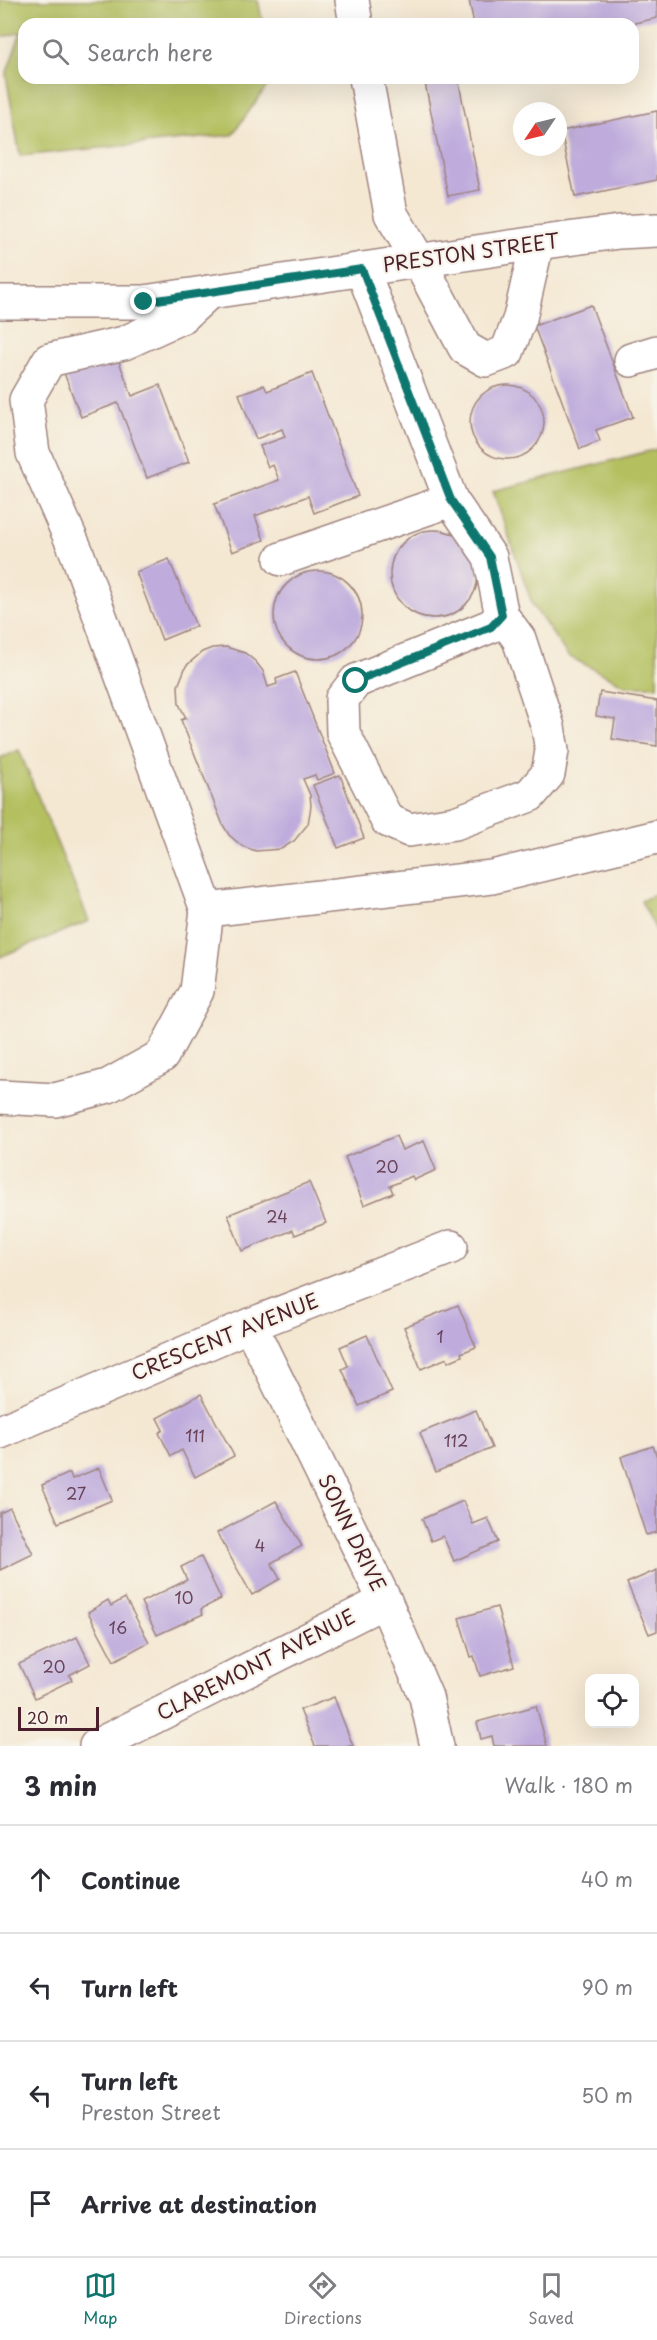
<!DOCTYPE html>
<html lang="en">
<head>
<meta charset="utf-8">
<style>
	body { margin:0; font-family:"Playpen Sans",sans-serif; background:#f7f7f7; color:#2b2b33 }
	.controls { position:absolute; right:18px; bottom:18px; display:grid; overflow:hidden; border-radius:12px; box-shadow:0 6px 24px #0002 }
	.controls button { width:54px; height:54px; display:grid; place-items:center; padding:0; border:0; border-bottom:2px solid #e1e1e2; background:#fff; color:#2b2b33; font:30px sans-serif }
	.compass { position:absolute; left:513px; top:102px; width:54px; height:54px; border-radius:50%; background:#fff; box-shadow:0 6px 24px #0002; rotate:235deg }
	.scale { position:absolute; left:18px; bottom:15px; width:81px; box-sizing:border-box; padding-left:6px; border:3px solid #4a1f2b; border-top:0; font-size:16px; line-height:21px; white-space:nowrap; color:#4a1f2b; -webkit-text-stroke:4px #f7f3e8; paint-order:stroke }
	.stop { position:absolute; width:18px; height:18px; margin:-14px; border:4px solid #0f766e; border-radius:50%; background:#fff }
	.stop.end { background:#0f766e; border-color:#fff; box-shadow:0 2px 6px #0008 }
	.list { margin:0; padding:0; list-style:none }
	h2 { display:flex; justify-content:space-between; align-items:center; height:78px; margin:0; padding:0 24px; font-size:26px }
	h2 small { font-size:20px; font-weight:400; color:#7c7c81 }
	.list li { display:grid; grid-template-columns:39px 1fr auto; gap:18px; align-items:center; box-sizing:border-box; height:108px; padding:0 24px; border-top:2px solid #e1e1e2 }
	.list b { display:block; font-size:22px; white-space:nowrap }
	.list p { margin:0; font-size:20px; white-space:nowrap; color:#7c7c81 }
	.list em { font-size:20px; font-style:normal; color:#7c7c81 }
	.icon { flex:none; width:33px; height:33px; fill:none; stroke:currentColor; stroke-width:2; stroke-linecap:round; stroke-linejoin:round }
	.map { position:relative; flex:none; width:657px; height:1746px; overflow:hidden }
	.search { position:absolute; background:#fff; box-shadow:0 6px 24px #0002; left:18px; right:18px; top:18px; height:66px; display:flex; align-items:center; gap:15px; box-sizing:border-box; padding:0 21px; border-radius:18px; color:#7c7c81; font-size:22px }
	.sheet { height:510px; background:#fff }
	nav { display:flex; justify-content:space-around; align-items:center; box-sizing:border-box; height:84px; border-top:2px solid #e1e1e2; background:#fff; font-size:16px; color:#7c7c81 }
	nav a { display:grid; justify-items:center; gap:3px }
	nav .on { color:#0f766e }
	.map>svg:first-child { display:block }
	.green { fill:#b4c061; stroke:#7f7046; stroke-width:1.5 }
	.building { fill:#bfacdd }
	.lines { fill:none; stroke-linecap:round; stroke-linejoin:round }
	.minor-casing { stroke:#9f847f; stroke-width:36 }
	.minor { stroke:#fff; stroke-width:33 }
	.route { stroke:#0f766e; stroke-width:8 }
	.labels { text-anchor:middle; stroke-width:4.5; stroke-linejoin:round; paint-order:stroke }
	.number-label { font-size:16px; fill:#674258 }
	.street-label { font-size:20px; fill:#4a1f2b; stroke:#f7f3e8 }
</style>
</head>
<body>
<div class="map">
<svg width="657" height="1746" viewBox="0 0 657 1746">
	<rect width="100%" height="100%" fill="#f7f3e8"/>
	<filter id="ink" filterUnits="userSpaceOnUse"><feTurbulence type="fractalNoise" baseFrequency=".0167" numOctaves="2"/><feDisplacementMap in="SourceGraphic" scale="12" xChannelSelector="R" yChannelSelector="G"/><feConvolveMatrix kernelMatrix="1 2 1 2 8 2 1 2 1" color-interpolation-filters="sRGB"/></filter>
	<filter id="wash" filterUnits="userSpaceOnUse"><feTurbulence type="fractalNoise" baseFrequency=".008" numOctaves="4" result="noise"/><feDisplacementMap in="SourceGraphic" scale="24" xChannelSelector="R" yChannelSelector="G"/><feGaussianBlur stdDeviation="1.35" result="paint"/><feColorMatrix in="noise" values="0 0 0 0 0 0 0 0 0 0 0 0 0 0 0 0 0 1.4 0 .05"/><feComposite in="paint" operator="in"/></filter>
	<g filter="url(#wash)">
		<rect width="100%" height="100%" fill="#f4e8d3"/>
		<g class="green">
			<path d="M 0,0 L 258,0 L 263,24 L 24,24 L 24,78 L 273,78 L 232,135 L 20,156 L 6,75 L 21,32 L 0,38 Z"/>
			<path d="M 657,449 L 657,686 L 627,686 L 568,656 L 533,606 L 493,491 Z"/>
			<path d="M 19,750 L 89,921 L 0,957 L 0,758 Z"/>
			<path d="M 657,893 L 657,932 L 641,901 Z"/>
		</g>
		<g id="blocks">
			<g class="building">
				<path d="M 469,0 L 657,0 L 657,18 L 630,24 L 474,24 Z"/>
				<path d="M 424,78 L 458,78 L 480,190 L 448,196 Z"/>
				<path d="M 657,111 L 657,180 L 575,197 L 561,131 Z"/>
				<path d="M 591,305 L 633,417 L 596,430 L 600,441 L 580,449 L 534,326 Z"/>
				<path d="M 114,348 L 132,396 L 160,385 L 189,462 L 147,478 L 118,403 L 81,417 L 62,368 Z"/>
				<path d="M 312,373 L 358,496 L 314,513 L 308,496 L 255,516 L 264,540 L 232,552 L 214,504 L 279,480 L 273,465 L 268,467 L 260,446 L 285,437 L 282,429 L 256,439 L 239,394 L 264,385 L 267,391 Z"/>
				<circle cx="507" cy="422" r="37"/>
				<circle cx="434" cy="574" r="44"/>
				<path d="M 169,559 L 196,626 L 162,640 L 136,572 Z"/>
				<circle cx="318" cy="615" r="44"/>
				<path d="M 226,647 L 245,653 L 256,662 L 263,671 L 268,687 L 277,684 L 276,679 L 295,672 L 335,773 L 317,780 L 315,775 L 303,779 L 310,795 L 311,806 L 308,824 L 294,841 L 281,849 L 256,851 L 242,846 L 229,835 L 223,825 L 181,720 L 186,718 L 179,704 L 178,686 L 186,666 L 202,652 L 212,648 Z"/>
				<path d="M 600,692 L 657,701 L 657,746 L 612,739 L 615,719 L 596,716 Z"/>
				<path d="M 340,775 L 364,838 L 338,848 L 313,785 Z"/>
				<path d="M 396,1136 L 402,1150 L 424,1141 L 436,1170 L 414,1180 L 412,1176 L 390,1186 L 393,1193 L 364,1205 L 345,1157 Z"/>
				<path d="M 309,1182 L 326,1223 L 295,1235 L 293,1230 L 242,1251 L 228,1215 Z"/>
				<path d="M 458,1305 L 476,1347 L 461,1353 L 462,1356 L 448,1362 L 447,1358 L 421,1369 L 404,1327 Z"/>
				<path d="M 367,1335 L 392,1392 L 359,1406 L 342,1369 L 348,1366 L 340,1347 Z"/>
				<path d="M 201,1394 L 234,1456 L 195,1477 L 182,1450 L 171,1456 L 159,1433 L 163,1430 L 157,1418 Z"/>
				<path d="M 476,1410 L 492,1448 L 436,1472 L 420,1433 Z"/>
				<path d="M 653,1446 L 657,1457 L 657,1532 L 646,1535 L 621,1457 Z"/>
				<path d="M 99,1468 L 112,1500 L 58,1523 L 42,1485 L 70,1473 L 72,1479 Z"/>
				<path d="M 276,1501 L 302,1546 L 271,1563 L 280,1579 L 252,1595 L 217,1533 Z"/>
				<path d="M 463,1501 L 473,1524 L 488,1518 L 498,1542 L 454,1561 L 443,1536 L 431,1541 L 422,1519 Z"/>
				<path d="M 10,1508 L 33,1554 L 0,1570 L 0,1513 Z"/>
				<path d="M 201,1557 L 221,1599 L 201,1609 L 203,1614 L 157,1635 L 141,1602 L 187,1580 L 181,1567 Z"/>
				<path d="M 657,1570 L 657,1631 L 649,1634 L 627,1583 Z"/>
				<path d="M 125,1598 L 149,1642 L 114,1661 L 88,1612 L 108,1600 L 111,1606 Z"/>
				<path d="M 497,1607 L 514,1666 L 480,1676 L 474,1656 L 471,1657 L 459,1618 Z"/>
				<path d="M 77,1637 L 90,1664 L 69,1675 L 72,1680 L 35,1698 L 19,1664 Z"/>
				<path d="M 334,1697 L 353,1746 L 315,1746 L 300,1710 Z"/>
				<path d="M 536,1706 L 547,1746 L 494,1746 L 492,1736 L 481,1739 L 477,1722 Z"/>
			</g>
		</g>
	</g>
	<g filter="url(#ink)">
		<use href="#blocks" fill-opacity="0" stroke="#9f847f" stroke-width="1.5"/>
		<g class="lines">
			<g class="minor-casing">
				<g id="minor">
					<path d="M 352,0 L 356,24"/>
					<path d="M 366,78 L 391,214 L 419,261 L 465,348 L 486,360 L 507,352 L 520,318 L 537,243"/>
					<path d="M 209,292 L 183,316 L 124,343 L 49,360 L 26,400 L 33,453 L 77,553 L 207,910 L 492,877 L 657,837"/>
					<path d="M 0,302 L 144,302 L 537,243 L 619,232 L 657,230"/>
					<path d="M 631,360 L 657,352"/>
					<path d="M 451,500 L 490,557 L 502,616 L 491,626 L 356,681 L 342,699 L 343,733 L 387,820 L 409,830 L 455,823 L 530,795 L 548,774 L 552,751 L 548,727 L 519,639 L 502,616"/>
					<path d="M 281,559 L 451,500 L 362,269"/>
					<path d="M 0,1097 L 55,1100 L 108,1086 L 162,1056 L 197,991 L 207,910"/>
					<path d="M 250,1325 L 385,1601 L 426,1697 L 437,1746"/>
					<path d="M 0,1432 L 250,1325 L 451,1247"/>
					<path d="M 96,1746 L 385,1601"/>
				</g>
			</g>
			<use href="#minor" class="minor"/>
		</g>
	</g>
	<g class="lines" filter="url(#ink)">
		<path class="route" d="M 144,302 L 362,269 L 451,500 L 490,557 L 502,615 L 491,627 L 356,681"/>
	</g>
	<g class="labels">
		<g class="number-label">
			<text x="387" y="1173">20</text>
			<text x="277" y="1223">24</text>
			<text x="440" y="1343">1</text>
			<text x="195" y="1442">111</text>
			<text x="456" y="1447">112</text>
			<text x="76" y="1500">27</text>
			<text x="260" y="1552">4</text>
			<text x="184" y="1604">10</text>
			<text x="118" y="1634">16</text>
			<text x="54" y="1673">20</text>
		</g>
		<g class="street-label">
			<text transform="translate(471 253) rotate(-8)" y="7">PRESTON STREET</text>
			<text transform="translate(225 1337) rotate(-22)" y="7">CRESCENT AVENUE</text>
			<text transform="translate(352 1533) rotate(64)" y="7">SONN DRIVE</text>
			<text transform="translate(256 1665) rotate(-27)" y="7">CLAREMONT AVENUE</text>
		</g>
	</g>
</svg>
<div class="controls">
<button><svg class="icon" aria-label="locate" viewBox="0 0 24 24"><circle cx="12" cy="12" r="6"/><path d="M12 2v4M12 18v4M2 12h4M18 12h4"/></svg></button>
</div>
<svg class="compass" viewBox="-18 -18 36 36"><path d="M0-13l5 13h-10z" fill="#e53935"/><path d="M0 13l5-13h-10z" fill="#7c7c81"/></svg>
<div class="scale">20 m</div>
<div class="stop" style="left:356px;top:681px"></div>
<div class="stop end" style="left:144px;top:302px"></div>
<div class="search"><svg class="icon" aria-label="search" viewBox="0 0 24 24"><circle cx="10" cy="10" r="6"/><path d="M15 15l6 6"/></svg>Search here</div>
</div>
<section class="sheet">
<h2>3 min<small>Walk · 180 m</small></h2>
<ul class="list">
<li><svg class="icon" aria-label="ahead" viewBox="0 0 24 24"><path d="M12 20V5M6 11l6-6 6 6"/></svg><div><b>Continue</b></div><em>40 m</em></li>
<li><svg class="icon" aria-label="left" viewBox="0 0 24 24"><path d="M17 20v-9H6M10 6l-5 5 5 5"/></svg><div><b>Turn left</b></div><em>90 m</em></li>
<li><svg class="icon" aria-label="left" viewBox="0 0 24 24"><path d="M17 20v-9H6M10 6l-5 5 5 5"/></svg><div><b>Turn left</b><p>Preston Street</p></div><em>50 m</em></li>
<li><svg class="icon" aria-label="arrive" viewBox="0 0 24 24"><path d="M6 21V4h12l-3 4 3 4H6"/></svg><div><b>Arrive at destination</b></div></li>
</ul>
</section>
<nav>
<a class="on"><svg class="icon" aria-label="map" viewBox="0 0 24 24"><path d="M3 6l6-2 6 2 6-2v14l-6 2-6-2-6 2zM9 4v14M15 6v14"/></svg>Map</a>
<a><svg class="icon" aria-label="directions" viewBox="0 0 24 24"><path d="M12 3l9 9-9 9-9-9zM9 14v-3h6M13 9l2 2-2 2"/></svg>Directions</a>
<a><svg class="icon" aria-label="saved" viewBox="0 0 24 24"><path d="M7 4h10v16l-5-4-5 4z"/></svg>Saved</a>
</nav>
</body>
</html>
